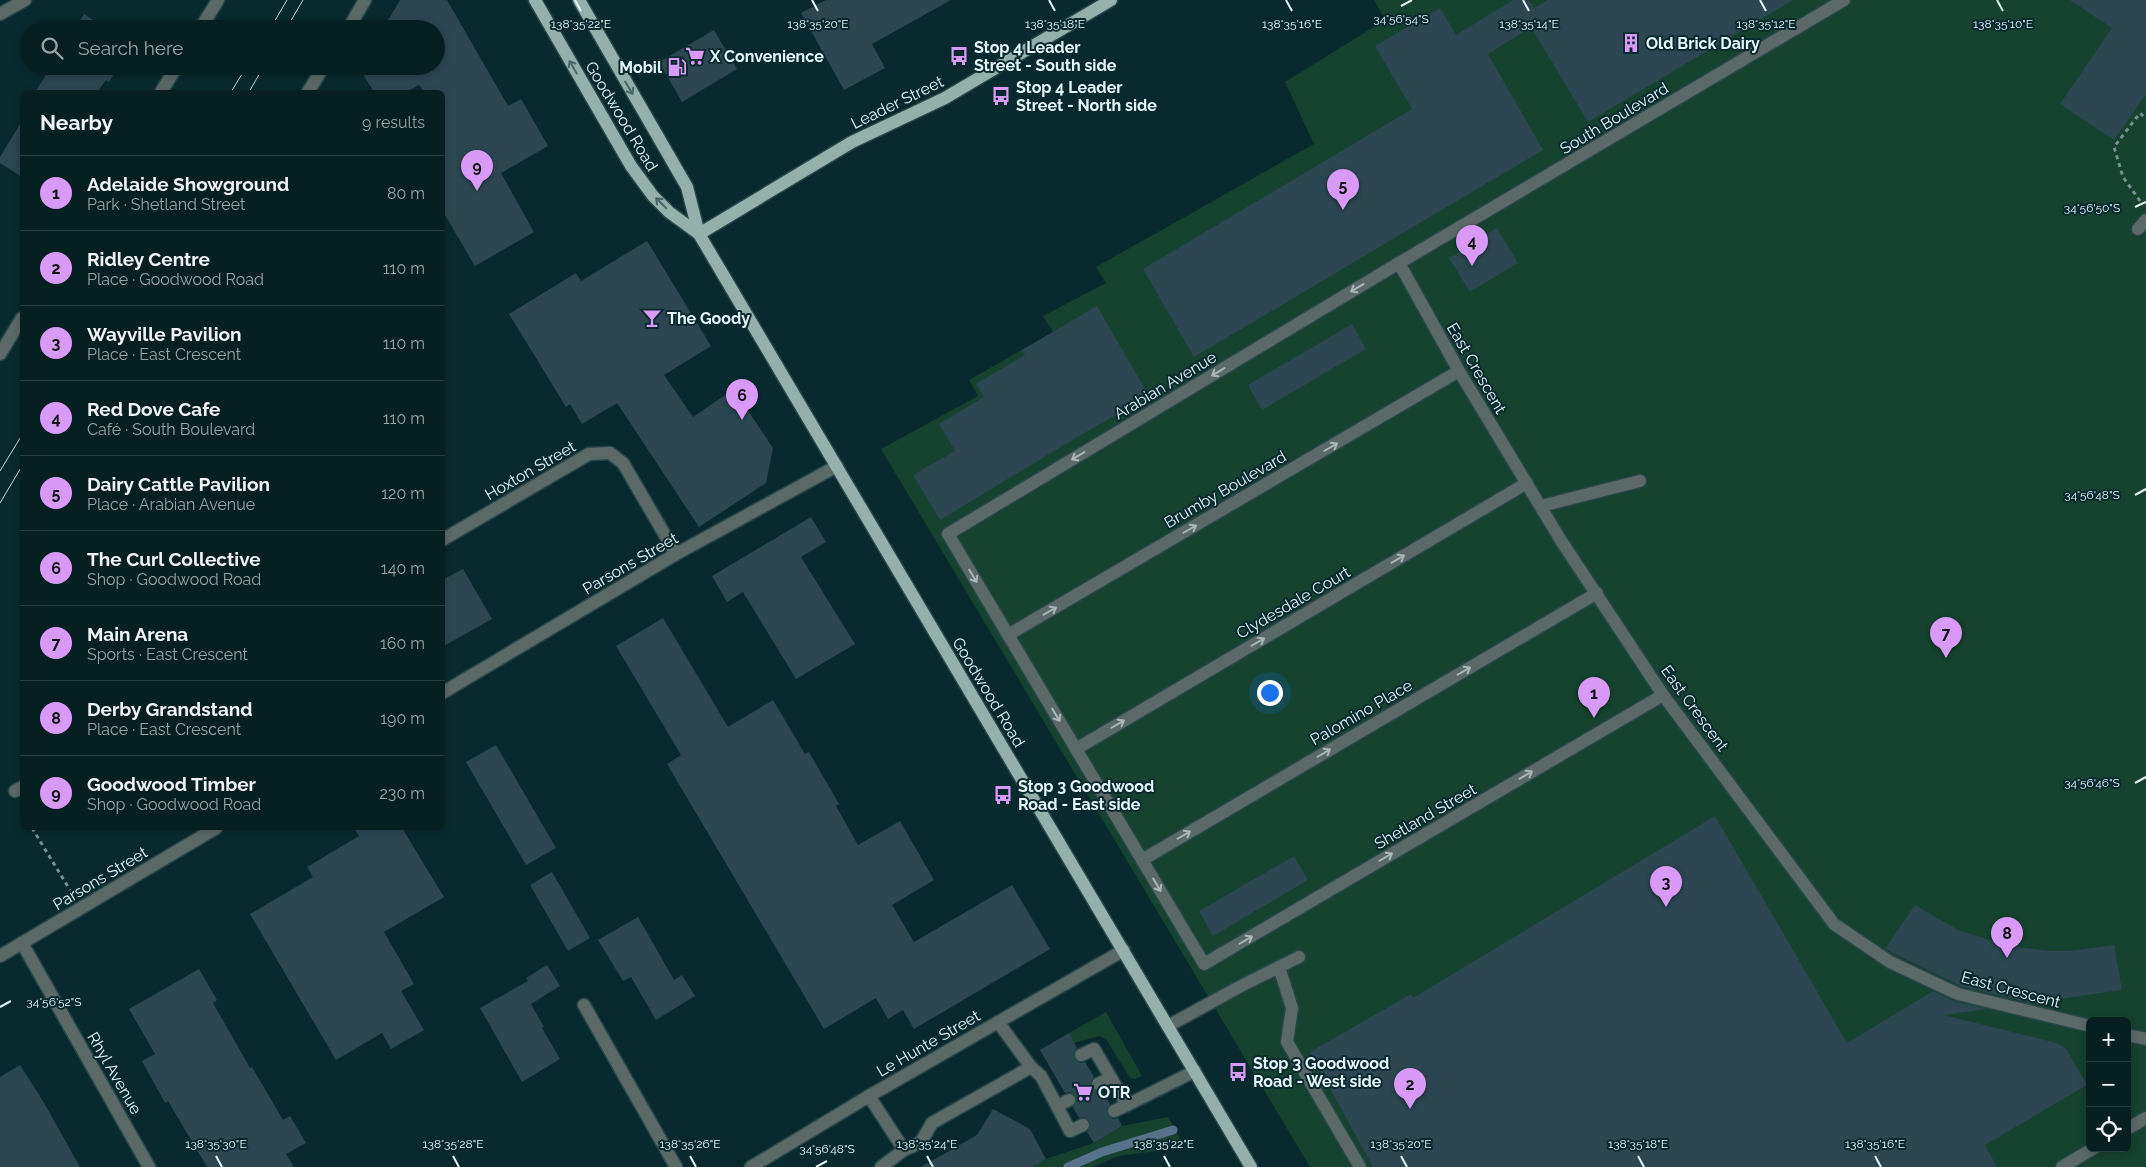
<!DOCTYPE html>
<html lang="en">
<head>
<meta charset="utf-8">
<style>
	body { margin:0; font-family:Raleway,sans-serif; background:#0f282a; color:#f1f3f6 }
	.controls { position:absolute; right:15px; bottom:15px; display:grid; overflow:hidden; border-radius:8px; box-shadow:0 2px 8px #0003 }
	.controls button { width:45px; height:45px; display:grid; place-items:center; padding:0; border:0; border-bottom:1px solid #273e40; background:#062022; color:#f1f3f6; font:25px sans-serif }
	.you { position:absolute; left:1269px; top:692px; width:18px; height:18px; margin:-12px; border:4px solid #fff; border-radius:50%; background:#1a73e8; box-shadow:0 0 0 8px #1a73e833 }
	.badge { display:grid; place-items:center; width:32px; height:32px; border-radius:50%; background:#d99af7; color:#111; font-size:16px; font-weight:700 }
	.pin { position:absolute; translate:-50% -41px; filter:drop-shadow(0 1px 2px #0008) }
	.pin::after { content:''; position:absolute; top:26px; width:18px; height:15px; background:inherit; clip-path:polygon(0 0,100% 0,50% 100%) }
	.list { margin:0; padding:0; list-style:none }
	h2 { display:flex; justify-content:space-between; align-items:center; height:65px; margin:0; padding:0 20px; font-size:21px }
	h2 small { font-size:16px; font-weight:400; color:#98a3a5 }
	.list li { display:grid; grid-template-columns:32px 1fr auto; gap:15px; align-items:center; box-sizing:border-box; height:75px; padding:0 20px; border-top:1px solid #273e40 }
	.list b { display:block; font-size:19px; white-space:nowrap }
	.list p { margin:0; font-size:16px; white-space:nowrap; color:#98a3a5 }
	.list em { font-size:16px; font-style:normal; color:#98a3a5 }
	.icon { flex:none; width:28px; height:28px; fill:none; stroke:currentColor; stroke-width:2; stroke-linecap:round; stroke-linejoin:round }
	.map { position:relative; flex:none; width:2146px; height:1167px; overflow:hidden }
	.search { position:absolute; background:#062022; box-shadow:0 2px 8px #0003; left:20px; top:20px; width:425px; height:55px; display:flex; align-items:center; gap:12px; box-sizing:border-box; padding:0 18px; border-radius:28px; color:#98a3a5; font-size:19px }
	.panel { position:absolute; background:#062022; box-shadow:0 2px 8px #0003; left:20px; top:90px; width:425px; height:740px; border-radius:8px }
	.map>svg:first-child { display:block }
	.green { fill:#15432f; fill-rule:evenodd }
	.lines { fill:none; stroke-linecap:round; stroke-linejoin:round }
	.stream { stroke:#56738b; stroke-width:9 }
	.building { fill:#2c4752 }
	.minor-tunnel { stroke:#29494c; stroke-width:12; stroke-dasharray:12 6; stroke-linecap:butt }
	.minor-casing { stroke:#27474a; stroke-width:15 }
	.major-casing { stroke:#27474a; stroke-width:15 }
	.path { stroke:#758f92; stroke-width:3; stroke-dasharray:4 4; stroke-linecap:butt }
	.minor { stroke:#5c6a67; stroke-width:12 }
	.major { stroke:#93b0aa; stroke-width:12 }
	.tram { stroke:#c1d6d8; stroke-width:1 }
	.oneway { stroke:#476666 }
	.oneway2 { stroke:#a7b8b7 }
	.ticks { fill:none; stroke:#e5f7f9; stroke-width:2 }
	.labels { text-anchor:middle; stroke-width:4; stroke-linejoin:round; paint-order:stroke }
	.poi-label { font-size:16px; font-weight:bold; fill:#e5f7f9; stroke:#082a2e; text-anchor:start }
	.street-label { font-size:16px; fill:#e5f7f9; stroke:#082a2e }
	.ticks-label { font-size:12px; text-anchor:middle; fill:#e5f7f9; stroke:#082a2e; stroke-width:4; stroke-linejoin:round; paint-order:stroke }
</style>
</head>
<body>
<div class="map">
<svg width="2146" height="1167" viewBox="0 0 2146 1167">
	<rect width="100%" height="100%" fill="#082a2e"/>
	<g class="green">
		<path d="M 1374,0 L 2146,0 L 2146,1167 L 1310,1167 L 881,449 L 978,396 L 969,380 L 1053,332 L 1043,316 L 1106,283 L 1096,267 L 1314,144 L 1285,82 L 1385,20 ZM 2090,1021 L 2127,1021 L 2127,1148 L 2090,1148 Z"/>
		<path d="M 1106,1012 L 1142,1076 L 1135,1079 L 1130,1078 L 1106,1039 L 1100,1036 L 1074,1043 L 1069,1033 Z"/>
		<path d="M 1168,1117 L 1185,1147 L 1119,1156 L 1092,1167 L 1033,1167 L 1046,1159 L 1094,1143 L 1122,1126 Z"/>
	</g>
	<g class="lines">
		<path class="stream" d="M 1068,1167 L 1102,1152 L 1173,1130"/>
	</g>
	<g class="building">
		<path d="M 400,0 L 447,0 L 508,106 L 521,99 L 548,146 L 501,173 L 534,232 L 475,266 L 442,210 L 442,92 L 424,92 L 419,85 L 406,92 L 374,92 L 359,68 L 360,66 L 436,66 L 436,29 L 383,29 Z"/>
		<path d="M 826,0 L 951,0 L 872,44 L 885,68 L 844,90 L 801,13 Z"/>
		<path d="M 1513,0 L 1529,0 L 1534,8 L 1547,0 L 1793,0 L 1588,122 L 1531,27 L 1488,54 L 1543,150 L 1194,357 L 1143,269 L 1412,109 L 1375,46 L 1440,8 L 1456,35 Z"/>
		<path d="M 2070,0 L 2146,0 L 2146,94 L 2114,140 L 2060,104 L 2112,28 Z"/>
		<path d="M 84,14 L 107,29 L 75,29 Z"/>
		<path d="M 714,30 L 737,69 L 682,102 L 659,62 Z"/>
		<path d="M 52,66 L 119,66 L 109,82 L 106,80 L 97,92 L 35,92 Z"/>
		<path d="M 22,121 L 22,177 L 0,163 L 0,157 Z"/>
		<path d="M 1497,228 L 1518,263 L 1470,292 L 1449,258 Z"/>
		<path d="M 647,241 L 711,346 L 664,375 L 693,417 L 734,389 L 773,448 L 766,483 L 699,527 L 617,403 L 582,424 L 570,404 L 566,407 L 509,314 L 576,273 L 581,281 Z"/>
		<path d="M 1097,306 L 1149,396 L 1074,439 L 940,520 L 913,475 L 955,451 L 939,424 L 984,397 L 976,384 L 1025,355 L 1022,350 Z"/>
		<path d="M 1352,324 L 1366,349 L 1262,410 L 1248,385 Z"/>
		<path d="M 811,517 L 826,542 L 801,557 L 855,644 L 796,679 L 743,592 L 727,602 L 712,576 Z"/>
		<path d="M 463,569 L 492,619 L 442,647 L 442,580 Z"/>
		<path d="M 663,618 L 728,727 L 773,700 L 805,754 L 809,752 L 839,804 L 836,806 L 858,845 L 900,821 L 934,880 L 892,905 L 914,942 L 1012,885 L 1050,949 L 914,1029 L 903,1010 L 888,1019 L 876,998 L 824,1029 L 667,764 L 681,755 L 616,646 Z"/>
		<path d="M 496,745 L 556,848 L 526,865 L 466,762 Z"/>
		<path d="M 1715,816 L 1847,1043 L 1933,991 L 1956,1002 L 1987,1009 L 1943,1015 L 2057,1043 L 2062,1046 L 2067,1050 L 2087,1085 L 1985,1145 L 1997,1167 L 1373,1167 L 1310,1052 L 1411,994 L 1413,998 Z"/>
		<path d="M 354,828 L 402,828 L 444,897 L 384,932 L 414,984 L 401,991 L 424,1030 L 391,1049 L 382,1033 L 336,1060 L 250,914 L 313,877 L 307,867 L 359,836 Z"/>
		<path d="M 1294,856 L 1308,880 L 1213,936 L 1199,911 Z"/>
		<path d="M 552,872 L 590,938 L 568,951 L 530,885 Z"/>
		<path d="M 1915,905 L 1958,930 L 2009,946 L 2050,951 L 2069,951 L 2114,945 L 2122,990 L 2031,1003 L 1961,986 L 1885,949 Z"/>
		<path d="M 638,917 L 674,980 L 682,975 L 695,996 L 656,1020 L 631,977 L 623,981 L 598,940 Z"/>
		<path d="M 547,965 L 560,986 L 531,1004 L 544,1027 L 542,1028 L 560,1059 L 522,1082 L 480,1008 L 528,981 L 526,978 Z"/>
		<path d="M 199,969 L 217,1000 L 213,1003 L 250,1068 L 252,1067 L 283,1120 L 290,1116 L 306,1143 L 286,1154 L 294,1167 L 207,1167 L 168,1101 L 165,1103 L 142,1061 L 155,1054 L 129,1009 Z"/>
		<path d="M 1069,1033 L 1077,1048 L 1073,1054 L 1074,1059 L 1080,1063 L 1085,1062 L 1094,1077 L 1090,1083 L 1091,1088 L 1097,1092 L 1102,1091 L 1110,1104 L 1106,1110 L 1107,1115 L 1113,1119 L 1118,1118 L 1122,1126 L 1094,1143 L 1087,1132 L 1091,1126 L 1090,1121 L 1084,1117 L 1079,1118 L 1073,1107 L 1077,1101 L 1076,1096 L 1070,1092 L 1065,1093 L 1040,1050 Z"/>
		<path d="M 20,1065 L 43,1101 L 80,1167 L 0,1167 L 0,1077 Z"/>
		<path d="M 993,1109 L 1030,1129 L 1046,1159 L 1033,1167 L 921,1167 L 977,1135 Z"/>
	</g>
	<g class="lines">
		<g class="minor-tunnel">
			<path d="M 1052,1070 L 1081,1055"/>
			<path d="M 1069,1100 L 1098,1084"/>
			<path d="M 1083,1125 L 1114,1111"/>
		</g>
		<g class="minor-casing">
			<g id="minor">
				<path d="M 0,14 L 25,0"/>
				<path d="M 200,29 L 218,0"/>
				<path d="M 348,29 L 365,0"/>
				<path d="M 161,92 L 177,66"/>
				<path d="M 308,92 L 324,66"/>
				<path d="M 2138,229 L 2146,220"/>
				<path d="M 1399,263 L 1459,371 L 1560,539 L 1663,695 L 1834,924 L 1890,962 L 1958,994 L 2090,1026"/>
				<path d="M 0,354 L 22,318"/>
				<path d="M 1541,506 L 1640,481"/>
				<path d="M 442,540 L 589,454 L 610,453 L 623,463 L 676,554"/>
				<path d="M 1008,635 L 1459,371"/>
				<path d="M 442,693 L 676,554 L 837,466"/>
				<path d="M 1663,695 L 1204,964 L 948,534 L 1399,263 L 1844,0"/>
				<path d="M 1076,749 L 1527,483"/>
				<path d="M 15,791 L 22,787"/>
				<path d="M 1142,860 L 1597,593"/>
				<path d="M 22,943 L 149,1167"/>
				<path d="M 0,956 L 216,828"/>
				<path d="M 1279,967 L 1292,1008 L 1287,1042 L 1360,1167"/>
				<path d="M 584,1005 L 676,1167"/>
				<path d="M 998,1022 L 1031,1067 L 1041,1076 L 1057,1106 L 1069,1100"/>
				<path d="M 1168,1026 L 1241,986 L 1299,957"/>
				<path d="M 2127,1035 L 2146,1039"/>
				<path d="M 1081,1055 L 1094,1049 L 1127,1105 L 1195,1071"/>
				<path d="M 1098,1084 L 1111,1078"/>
				<path d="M 869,1096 L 904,1150 L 921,1142 L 932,1123 L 1031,1067"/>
				<path d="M 1057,1106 L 1070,1131 L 1083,1125"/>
				<path d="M 1114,1111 L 1127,1105"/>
				<path d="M 2127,1129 L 2146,1118"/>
				<path d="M 751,1167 L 869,1096 L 1124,950"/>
				<path d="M 881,1167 L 904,1150"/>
				<path d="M 2062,1167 L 2094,1148"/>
			</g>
		</g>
		<g class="major-casing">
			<g id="major">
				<path d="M 535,0 L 631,166 L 653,196 L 669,212 L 699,234"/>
				<path d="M 579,0 L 687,187 L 699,234 L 1251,1167"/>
				<path d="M 699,234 L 852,142 L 945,98 L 1111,0"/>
			</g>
		</g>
		<g class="path">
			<path d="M 2140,201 L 2123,177 L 2114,147 L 2140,113 L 2146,119"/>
			<path d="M 32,828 L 70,890"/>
		</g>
		<use href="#minor" class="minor"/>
		<use href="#major" class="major"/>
		<g class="tram">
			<path d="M 270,29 L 287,0"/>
			<path d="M 286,29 L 303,0"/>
			<path d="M 231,92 L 247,66"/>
			<path d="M 249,92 L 264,66"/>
			<path d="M 0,471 L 22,435"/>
			<path d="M 0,503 L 22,466"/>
		</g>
	</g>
	<defs><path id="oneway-shaft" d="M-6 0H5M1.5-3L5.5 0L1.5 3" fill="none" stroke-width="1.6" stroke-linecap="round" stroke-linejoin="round" transform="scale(1.25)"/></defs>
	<g class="oneway">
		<use href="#oneway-shaft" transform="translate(573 67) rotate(-120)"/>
		<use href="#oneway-shaft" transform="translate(629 88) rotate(59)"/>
		<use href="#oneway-shaft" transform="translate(661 203) rotate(-135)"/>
	</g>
	<g class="oneway2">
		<use href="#oneway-shaft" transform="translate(1357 288) rotate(149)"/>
		<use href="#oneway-shaft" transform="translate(1218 372) rotate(149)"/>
		<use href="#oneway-shaft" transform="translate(1331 447) rotate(-30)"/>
		<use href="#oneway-shaft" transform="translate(1078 456) rotate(149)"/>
		<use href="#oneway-shaft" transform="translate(1190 529) rotate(-30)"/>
		<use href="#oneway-shaft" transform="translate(1398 559) rotate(-30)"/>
		<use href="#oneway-shaft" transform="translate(973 576) rotate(59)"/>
		<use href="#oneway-shaft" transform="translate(1050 611) rotate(-30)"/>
		<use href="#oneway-shaft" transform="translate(1258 642) rotate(-30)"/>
		<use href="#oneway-shaft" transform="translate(1464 671) rotate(-30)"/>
		<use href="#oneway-shaft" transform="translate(1056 715) rotate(59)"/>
		<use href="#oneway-shaft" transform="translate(1118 724) rotate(-30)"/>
		<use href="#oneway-shaft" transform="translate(1324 753) rotate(-30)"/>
		<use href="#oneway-shaft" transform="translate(1526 775) rotate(-30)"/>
		<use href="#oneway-shaft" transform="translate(1184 835) rotate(-30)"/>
		<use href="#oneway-shaft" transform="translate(1386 857) rotate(-30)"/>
		<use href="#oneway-shaft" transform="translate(1157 885) rotate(59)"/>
		<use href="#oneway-shaft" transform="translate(1246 940) rotate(-30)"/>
	</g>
	<path class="ticks" d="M 575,0 L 581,11M 812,0 L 818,11M 1049,0 L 1055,11M 1286,0 L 1292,11M 1523,0 L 1529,11M 1760,0 L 1766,11M 1997,0 L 2003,11M 1401,6 L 1412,0M 2135,207 L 2146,202M 2135,495 L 2146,489M 2135,783 L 2146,777M 0,1007 L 11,1001M 216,1156 L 222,1167M 453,1156 L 459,1167M 690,1156 L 696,1167M 927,1156 L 933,1167M 1164,1156 L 1170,1167M 1401,1156 L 1407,1167M 1638,1156 L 1644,1167M 1875,1156 L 1881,1167M 816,1167 L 827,1161"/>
	<defs>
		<g id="building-bare" transform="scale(1.5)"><path d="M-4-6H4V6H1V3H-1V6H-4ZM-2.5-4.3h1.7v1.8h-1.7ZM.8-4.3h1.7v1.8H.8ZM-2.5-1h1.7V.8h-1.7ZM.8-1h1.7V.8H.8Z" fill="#d99af7" stroke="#082a2e" stroke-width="2.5" paint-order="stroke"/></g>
		<g id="supermarket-bare" transform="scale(1.5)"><path d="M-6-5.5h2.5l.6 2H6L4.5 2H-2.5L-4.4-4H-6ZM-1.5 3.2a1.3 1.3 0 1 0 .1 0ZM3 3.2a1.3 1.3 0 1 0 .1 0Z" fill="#d99af7" stroke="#082a2e" stroke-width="2.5" paint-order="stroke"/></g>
		<g id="bus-bare" transform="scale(1.5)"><path d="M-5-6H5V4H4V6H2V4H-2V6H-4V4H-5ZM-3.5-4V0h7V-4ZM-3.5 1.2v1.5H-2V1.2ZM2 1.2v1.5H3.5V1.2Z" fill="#d99af7" stroke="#082a2e" stroke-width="2.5" paint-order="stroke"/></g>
		<g id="fuel-bare" transform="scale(1.5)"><path d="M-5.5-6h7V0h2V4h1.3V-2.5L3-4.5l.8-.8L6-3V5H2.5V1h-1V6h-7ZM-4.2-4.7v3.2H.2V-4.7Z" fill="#d99af7" stroke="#082a2e" stroke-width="2.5" paint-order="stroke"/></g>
		<g id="bar-bare" transform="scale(1.5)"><path d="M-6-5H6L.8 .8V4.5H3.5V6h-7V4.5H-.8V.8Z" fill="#d99af7" stroke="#082a2e" stroke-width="2.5" paint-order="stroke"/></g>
	</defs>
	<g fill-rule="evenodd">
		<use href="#building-bare" x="1631" y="43"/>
		<use href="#supermarket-bare" x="695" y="56"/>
		<use href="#bus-bare" x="959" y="56"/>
		<use href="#fuel-bare" x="677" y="67"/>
		<use href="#bus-bare" x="1001" y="96"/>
		<use href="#bar-bare" x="652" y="318"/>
		<use href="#bus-bare" x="1003" y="795"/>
		<use href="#bus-bare" x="1238" y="1072"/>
		<use href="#supermarket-bare" x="1083" y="1092"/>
	</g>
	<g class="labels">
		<g class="poi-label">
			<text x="1646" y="49">Old Brick Dairy</text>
			<text x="974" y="53">Stop 4 Leader<tspan x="974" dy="18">Street - South side</tspan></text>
			<text x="710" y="62">X Convenience</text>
			<text x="662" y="73" text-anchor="end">Mobil</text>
			<text x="1016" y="93">Stop 4 Leader<tspan x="1016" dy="18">Street - North side</tspan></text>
			<text x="667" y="324">The Goody</text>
			<text x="1018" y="792">Stop 3 Goodwood<tspan x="1018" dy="18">Road - East side</tspan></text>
			<text x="1253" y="1069">Stop 3 Goodwood<tspan x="1253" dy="18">Road - West side</tspan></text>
			<text x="1098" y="1098">OTR</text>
		</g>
		<g class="street-label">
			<text transform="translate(897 102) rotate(-26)" y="6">Leader Street</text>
			<text transform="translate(622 116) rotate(59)" y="6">Goodwood Road</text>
			<text transform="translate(1614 118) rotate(-31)" y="6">South Boulevard</text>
			<text transform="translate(1477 368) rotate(60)" y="6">East Crescent</text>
			<text transform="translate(1165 385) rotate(-31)" y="6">Arabian Avenue</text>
			<text transform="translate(530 470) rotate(-30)" y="6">Hoxton Street</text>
			<text transform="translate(1225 489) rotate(-30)" y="6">Brumby Boulevard</text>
			<text transform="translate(630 563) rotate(-30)" y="6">Parsons Street</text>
			<text transform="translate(1293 602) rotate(-30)" y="6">Clydesdale Court</text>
			<text transform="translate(989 692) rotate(59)" y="6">Goodwood Road</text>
			<text transform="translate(1695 708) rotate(54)" y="6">East Crescent</text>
			<text transform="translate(1361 712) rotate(-30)" y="6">Palomino Place</text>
			<text transform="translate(1425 816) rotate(-30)" y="6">Shetland Street</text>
			<text transform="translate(100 878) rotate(-31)" y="6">Parsons Street</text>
			<text transform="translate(2011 989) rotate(15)" y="6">East Crescent</text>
			<text transform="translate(928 1043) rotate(-30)" y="6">Le Hunte Street</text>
			<text transform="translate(115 1073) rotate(60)" y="6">Rhyl Avenue</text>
		</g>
	</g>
	<g class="ticks-label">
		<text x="1401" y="23">34°56'54"S</text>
		<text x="581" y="28">138°35'22"E</text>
		<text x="818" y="28">138°35'20"E</text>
		<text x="1055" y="28">138°35'18"E</text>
		<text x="1292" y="28">138°35'16"E</text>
		<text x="1529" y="28">138°35'14"E</text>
		<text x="1766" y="28">138°35'12"E</text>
		<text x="2003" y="28">138°35'10"E</text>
		<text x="2092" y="212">34°56'50"S</text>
		<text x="2092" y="499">34°56'48"S</text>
		<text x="2092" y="787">34°56'46"S</text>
		<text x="54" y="1006">34°56'52"S</text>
		<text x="216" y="1148">138°35'30"E</text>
		<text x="453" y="1148">138°35'28"E</text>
		<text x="690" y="1148">138°35'26"E</text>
		<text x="927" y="1148">138°35'24"E</text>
		<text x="1164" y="1148">138°35'22"E</text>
		<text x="1401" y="1148">138°35'20"E</text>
		<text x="1638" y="1148">138°35'18"E</text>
		<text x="1875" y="1148">138°35'16"E</text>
		<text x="827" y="1153">34°56'48"S</text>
	</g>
</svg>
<div class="controls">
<button>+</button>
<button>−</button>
<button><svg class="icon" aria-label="locate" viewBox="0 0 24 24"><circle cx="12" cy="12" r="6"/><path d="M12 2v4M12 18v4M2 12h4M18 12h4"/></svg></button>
</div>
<div class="you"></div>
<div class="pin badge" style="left:1594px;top:718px">1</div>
<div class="pin badge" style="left:1410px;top:1109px">2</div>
<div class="pin badge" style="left:1666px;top:907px">3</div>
<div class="pin badge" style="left:1472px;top:266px">4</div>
<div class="pin badge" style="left:1343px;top:210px">5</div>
<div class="pin badge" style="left:742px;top:420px">6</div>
<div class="pin badge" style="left:1946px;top:658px">7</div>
<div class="pin badge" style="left:2007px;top:958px">8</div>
<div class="pin badge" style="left:477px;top:191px">9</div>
<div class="search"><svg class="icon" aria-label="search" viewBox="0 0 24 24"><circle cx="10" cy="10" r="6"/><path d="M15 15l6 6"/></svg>Search here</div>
<section class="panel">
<h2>Nearby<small>9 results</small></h2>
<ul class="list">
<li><span class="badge">1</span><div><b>Adelaide Showground</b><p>Park · Shetland Street</p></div><em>80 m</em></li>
<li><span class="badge">2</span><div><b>Ridley Centre</b><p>Place · Goodwood Road</p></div><em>110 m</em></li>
<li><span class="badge">3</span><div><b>Wayville Pavilion</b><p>Place · East Crescent</p></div><em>110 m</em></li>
<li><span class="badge">4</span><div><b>Red Dove Cafe</b><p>Café · South Boulevard</p></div><em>110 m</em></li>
<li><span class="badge">5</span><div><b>Dairy Cattle Pavilion</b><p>Place · Arabian Avenue</p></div><em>120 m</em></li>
<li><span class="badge">6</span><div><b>The Curl Collective</b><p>Shop · Goodwood Road</p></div><em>140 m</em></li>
<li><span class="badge">7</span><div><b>Main Arena</b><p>Sports · East Crescent</p></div><em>160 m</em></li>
<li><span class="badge">8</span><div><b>Derby Grandstand</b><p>Place · East Crescent</p></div><em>190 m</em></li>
<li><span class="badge">9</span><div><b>Goodwood Timber</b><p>Shop · Goodwood Road</p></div><em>230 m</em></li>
</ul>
</section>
</div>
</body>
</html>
